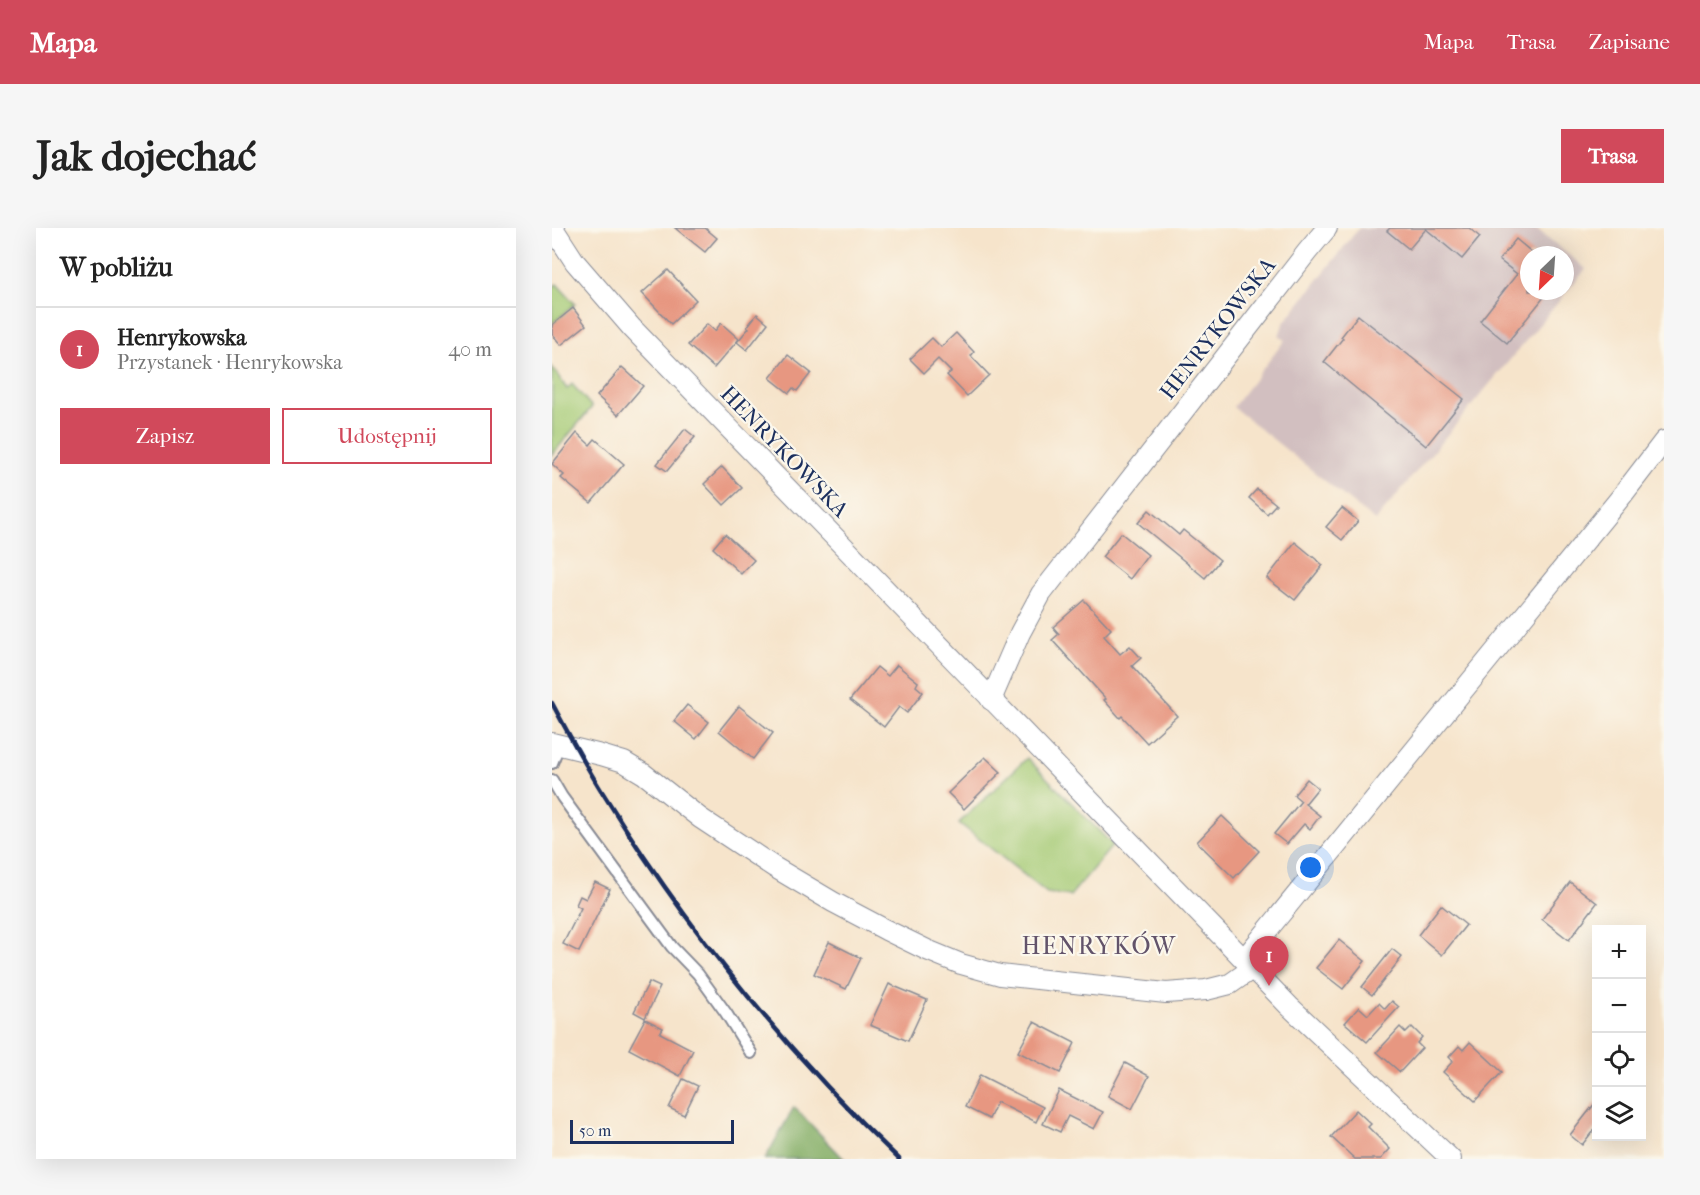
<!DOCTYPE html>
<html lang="pl">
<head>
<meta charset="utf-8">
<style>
	body { margin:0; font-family:"IM FELL French Canon",serif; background:#f6f6f6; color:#222 }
	.controls { position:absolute; right:18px; bottom:18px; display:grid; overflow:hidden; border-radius:0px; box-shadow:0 6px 24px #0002 }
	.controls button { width:54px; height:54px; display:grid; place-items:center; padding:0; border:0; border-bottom:2px solid #e0e0e0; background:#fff; color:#222; font:30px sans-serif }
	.compass { position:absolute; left:968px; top:18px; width:54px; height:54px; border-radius:50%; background:#fff; box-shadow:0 6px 24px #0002; rotate:205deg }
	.scale { position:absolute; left:18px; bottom:15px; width:164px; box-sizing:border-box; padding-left:6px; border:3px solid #1b2f5e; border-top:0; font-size:16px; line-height:21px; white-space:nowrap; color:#1b2f5e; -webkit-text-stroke:4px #fbf7ec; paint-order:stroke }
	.you { position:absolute; left:759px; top:640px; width:21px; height:21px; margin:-15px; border:4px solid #fff; border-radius:50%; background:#1a73e8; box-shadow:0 0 0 9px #1a73e833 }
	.badge { display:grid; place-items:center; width:39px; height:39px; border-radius:50%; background:#d1495b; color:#fff; font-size:20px; font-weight:700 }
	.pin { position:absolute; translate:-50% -50px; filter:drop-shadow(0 2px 3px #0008) }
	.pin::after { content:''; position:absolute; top:32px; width:21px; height:18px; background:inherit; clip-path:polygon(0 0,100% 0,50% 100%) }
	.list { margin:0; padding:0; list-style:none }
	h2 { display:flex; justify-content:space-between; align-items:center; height:78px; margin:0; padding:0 24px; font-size:26px }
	h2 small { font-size:20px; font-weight:400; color:#767676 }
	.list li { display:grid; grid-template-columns:39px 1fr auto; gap:18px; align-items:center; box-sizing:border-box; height:84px; padding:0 24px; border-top:2px solid #e0e0e0 }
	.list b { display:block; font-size:22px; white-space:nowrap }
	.list p { margin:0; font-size:20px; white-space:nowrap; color:#767676 }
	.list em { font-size:20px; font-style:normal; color:#767676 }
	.actions { display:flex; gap:12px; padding:18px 24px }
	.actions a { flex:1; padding:14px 0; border:2px solid #d1495b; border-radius:0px; text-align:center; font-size:21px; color:#d1495b }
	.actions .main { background:#d1495b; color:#fff }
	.icon { flex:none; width:33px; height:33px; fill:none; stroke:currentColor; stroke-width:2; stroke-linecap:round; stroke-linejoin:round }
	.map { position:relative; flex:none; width:1112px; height:931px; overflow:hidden; border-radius:0px }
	header { display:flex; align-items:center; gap:36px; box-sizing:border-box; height:84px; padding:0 30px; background:#d1495b; color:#fff }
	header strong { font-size:28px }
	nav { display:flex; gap:33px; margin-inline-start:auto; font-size:21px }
	.intro { display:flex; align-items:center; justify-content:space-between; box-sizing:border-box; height:144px; padding:0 36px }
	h1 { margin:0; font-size:42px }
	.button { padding:15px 27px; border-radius:0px; background:#d1495b; color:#fff; font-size:21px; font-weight:700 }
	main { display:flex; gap:36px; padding:0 36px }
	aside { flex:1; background:#fff; border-radius:0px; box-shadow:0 6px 24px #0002 }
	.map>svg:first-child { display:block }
	.industrial { fill:#d2bfc0; fill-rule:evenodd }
	.green { fill:#a5ca75; stroke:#607c6a; stroke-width:1.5 }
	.forest { fill:#84ae66; stroke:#506e62; stroke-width:1.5 }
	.building { fill:#e79781 }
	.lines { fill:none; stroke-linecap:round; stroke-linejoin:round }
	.lane-casing { stroke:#888a94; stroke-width:14 }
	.street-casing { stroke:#888a94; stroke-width:22 }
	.lane { stroke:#fff; stroke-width:10 }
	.street { stroke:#fff; stroke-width:20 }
	.rail { stroke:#1b2f5e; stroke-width:4.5 }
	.labels { text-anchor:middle; stroke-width:4.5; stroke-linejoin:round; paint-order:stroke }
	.street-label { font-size:22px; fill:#1b2f5e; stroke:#fbf7ec }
	.neighbourhood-label { font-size:24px; letter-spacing:1.5px; fill:#62536a; stroke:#fbf7ec }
</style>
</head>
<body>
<header>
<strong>Mapa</strong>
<nav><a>Mapa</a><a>Trasa</a><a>Zapisane</a></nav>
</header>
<div class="intro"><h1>Jak dojechać</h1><a class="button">Trasa</a></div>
<main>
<aside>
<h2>W pobliżu<small></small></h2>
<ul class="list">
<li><span class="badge">1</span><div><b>Henrykowska</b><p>Przystanek · Henrykowska</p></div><em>40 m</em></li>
</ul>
<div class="actions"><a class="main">Zapisz</a><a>Udostępnij</a></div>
</aside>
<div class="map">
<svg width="1112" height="931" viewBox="0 0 1112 931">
	<rect width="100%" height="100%" fill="#fbf7ec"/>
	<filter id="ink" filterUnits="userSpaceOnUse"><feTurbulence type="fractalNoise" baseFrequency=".0167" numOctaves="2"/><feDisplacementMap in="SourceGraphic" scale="12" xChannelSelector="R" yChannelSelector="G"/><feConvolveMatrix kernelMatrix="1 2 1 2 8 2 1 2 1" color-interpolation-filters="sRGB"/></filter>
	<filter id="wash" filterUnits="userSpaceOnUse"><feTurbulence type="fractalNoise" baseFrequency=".008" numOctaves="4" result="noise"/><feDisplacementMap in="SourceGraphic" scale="24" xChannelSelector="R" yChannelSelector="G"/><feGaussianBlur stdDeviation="1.35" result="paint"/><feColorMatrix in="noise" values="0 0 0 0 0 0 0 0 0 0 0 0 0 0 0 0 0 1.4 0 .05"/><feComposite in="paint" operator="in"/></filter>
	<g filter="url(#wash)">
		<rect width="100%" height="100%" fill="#f6e4cb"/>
		<path class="industrial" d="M 807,0 L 984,0 L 1034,41 L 823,293 L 681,179 L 733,112 L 727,108 L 731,96 ZM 977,27 L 1013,27 L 1013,63 L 977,63 Z"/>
		<g class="green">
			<path d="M 5,56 L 23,76 L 0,96 L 0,59 Z"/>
			<path d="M 0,139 L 15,161 L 20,156 L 40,179 L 0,227 Z"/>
			<path d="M 475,530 L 561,617 L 518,668 L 495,665 L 407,595 Z"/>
		</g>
		<path class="forest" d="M 242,879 L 292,931 L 213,931 Z"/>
		<g id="blocks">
			<g class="building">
				<path d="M 123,0 L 153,0 L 165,10 L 153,24 Z"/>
				<path d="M 838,0 L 917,0 L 928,9 L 910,31 L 874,1 L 857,21 L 835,3 Z"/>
				<path d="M 964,11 L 983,27 L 977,27 L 977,63 L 997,63 L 955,115 L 928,93 L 965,46 L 947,32 Z"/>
				<path d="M 116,42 L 144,72 L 119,96 L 90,65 Z"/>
				<path d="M 21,80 L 34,97 L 9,117 L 0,106 L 0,97 Z"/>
				<path d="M 205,86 L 216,95 L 195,122 L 185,114 L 197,100 L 195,99 Z"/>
				<path d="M 806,87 L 912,171 L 874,218 L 772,134 L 791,110 L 789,109 Z"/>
				<path d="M 169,95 L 187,111 L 162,140 L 136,117 L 155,96 L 163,103 Z"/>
				<path d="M 404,105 L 422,124 L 419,128 L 437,147 L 415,168 L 395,147 L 399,144 L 386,131 L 372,145 L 358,131 L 380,110 L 389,119 Z"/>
				<path d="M 236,127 L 259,145 L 245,163 L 241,160 L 237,165 L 218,150 Z"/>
				<path d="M 70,139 L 91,158 L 66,187 L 45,168 Z"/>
				<path d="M 133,201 L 143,209 L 115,243 L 105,236 Z"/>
				<path d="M 25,205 L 38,217 L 43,211 L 72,236 L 39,275 L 9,250 L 12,247 L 0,236 Z"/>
				<path d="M 170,239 L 190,260 L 172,277 L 152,256 Z"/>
				<path d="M 705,261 L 724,276 L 715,286 L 697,270 Z"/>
				<path d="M 790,280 L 806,293 L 790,312 L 774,299 Z"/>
				<path d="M 597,282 L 627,307 L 631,302 L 668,332 L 653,350 L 586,295 Z"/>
				<path d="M 569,305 L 596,327 L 578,351 L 550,329 Z"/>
				<path d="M 173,306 L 202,332 L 189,346 L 161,320 Z"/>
				<path d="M 743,314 L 771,337 L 743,372 L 715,350 Z"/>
				<path d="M 532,372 L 559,401 L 552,408 L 568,426 L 578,418 L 589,430 L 580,438 L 625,488 L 595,515 L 570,488 L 568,490 L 552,472 L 554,471 L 500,412 L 507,406 L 501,399 Z"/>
				<path d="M 345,437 L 366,454 L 364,458 L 371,464 L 355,485 L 347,479 L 332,499 L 298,472 L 325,439 L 336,448 Z"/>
				<path d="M 135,477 L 157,494 L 144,511 L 122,493 Z"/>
				<path d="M 187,478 L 221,505 L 201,531 L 167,503 Z"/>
				<path d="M 433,529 L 449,544 L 412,581 L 396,565 Z"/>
				<path d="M 755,551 L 766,560 L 753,576 L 768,588 L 758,601 L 752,596 L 735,616 L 722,606 L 749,573 L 742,567 Z"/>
				<path d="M 670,588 L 707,623 L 682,650 L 645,614 Z"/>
				<path d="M 43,654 L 58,661 L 27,724 L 11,716 L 29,680 L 24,677 L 28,668 L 34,671 Z"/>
				<path d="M 1018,654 L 1045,675 L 1017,712 L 990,691 Z"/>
				<path d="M 889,677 L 914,697 L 890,727 L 866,707 Z"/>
				<path d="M 787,712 L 813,733 L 791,761 L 764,740 Z"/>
				<path d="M 277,714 L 309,730 L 294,761 L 262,746 Z"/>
				<path d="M 840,721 L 850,729 L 820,767 L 810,759 Z"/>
				<path d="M 97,754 L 108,759 L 93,790 L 82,784 Z"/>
				<path d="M 337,756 L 375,772 L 356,813 L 318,797 Z"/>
				<path d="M 840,773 L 847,779 L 815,814 L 793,795 L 807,779 L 816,787 L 827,775 L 833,781 Z"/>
				<path d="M 93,791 L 111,800 L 108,805 L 141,822 L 128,848 L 77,821 Z"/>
				<path d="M 482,794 L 523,815 L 508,845 L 466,824 Z"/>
				<path d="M 848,799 L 854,805 L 860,799 L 870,809 L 865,815 L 870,820 L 848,844 L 825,824 Z"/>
				<path d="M 918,814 L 950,844 L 923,873 L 891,844 L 901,833 L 897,829 L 907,818 L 911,822 Z"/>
				<path d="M 573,835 L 597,848 L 580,881 L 556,868 Z"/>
				<path d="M 428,847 L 491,879 L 484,894 L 445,874 L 437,891 L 413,879 Z"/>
				<path d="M 131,851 L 146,858 L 132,887 L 117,880 Z"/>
				<path d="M 507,862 L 551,884 L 542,901 L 516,888 L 508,904 L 491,896 Z"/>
				<path d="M 1044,874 L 1044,899 L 1030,917 L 1018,907 Z"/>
				<path d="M 804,882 L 819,896 L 816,899 L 838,921 L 829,931 L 803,931 L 779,909 Z"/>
			</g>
		</g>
	</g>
	<g filter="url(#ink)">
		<use href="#blocks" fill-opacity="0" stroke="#888a94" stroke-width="1.5"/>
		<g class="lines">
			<g class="lane-casing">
				<g id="lane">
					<path d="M 0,535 L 7,517"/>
					<path d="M 0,552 L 10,569 L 120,719 L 146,746 L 174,785 L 199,825"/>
				</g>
			</g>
			<g class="street-casing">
				<g id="street">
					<path d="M 1,0 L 23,34 L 80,100 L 737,778 L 899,931"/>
					<path d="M 439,472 L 468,405 L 489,366 L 755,24 L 775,0"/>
					<path d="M 0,515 L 49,527 L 72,534 L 92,546 L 148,590 L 222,639 L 281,674 L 334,702 L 375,722 L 409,736 L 448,747 L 614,765 L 654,762 L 678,756 L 701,740"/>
					<path d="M 692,731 L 1069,269 L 1112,213"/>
				</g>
			</g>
			<use href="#lane" class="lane"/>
			<use href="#street" class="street"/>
			<path class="rail" d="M 0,475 C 17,507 34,539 54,570 C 136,702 235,824 347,931"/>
		</g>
	</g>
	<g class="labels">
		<g class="street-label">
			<text transform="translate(665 100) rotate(-52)" y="8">HENRYKOWSKA</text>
			<text transform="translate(233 223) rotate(46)" y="8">HENRYKOWSKA</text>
		</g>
		<g class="neighbourhood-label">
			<text x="547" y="726">HENRYKÓW</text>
		</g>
	</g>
</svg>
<div class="controls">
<button>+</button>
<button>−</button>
<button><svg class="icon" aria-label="locate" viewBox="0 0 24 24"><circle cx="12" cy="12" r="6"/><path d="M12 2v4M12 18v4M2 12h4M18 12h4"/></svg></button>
<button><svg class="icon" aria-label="layers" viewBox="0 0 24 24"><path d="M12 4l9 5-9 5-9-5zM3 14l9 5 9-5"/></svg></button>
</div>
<svg class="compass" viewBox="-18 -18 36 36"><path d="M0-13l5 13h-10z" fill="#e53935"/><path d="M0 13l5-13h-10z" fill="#767676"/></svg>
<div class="scale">50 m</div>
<div class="you"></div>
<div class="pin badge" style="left:717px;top:758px">1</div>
</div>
</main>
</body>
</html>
